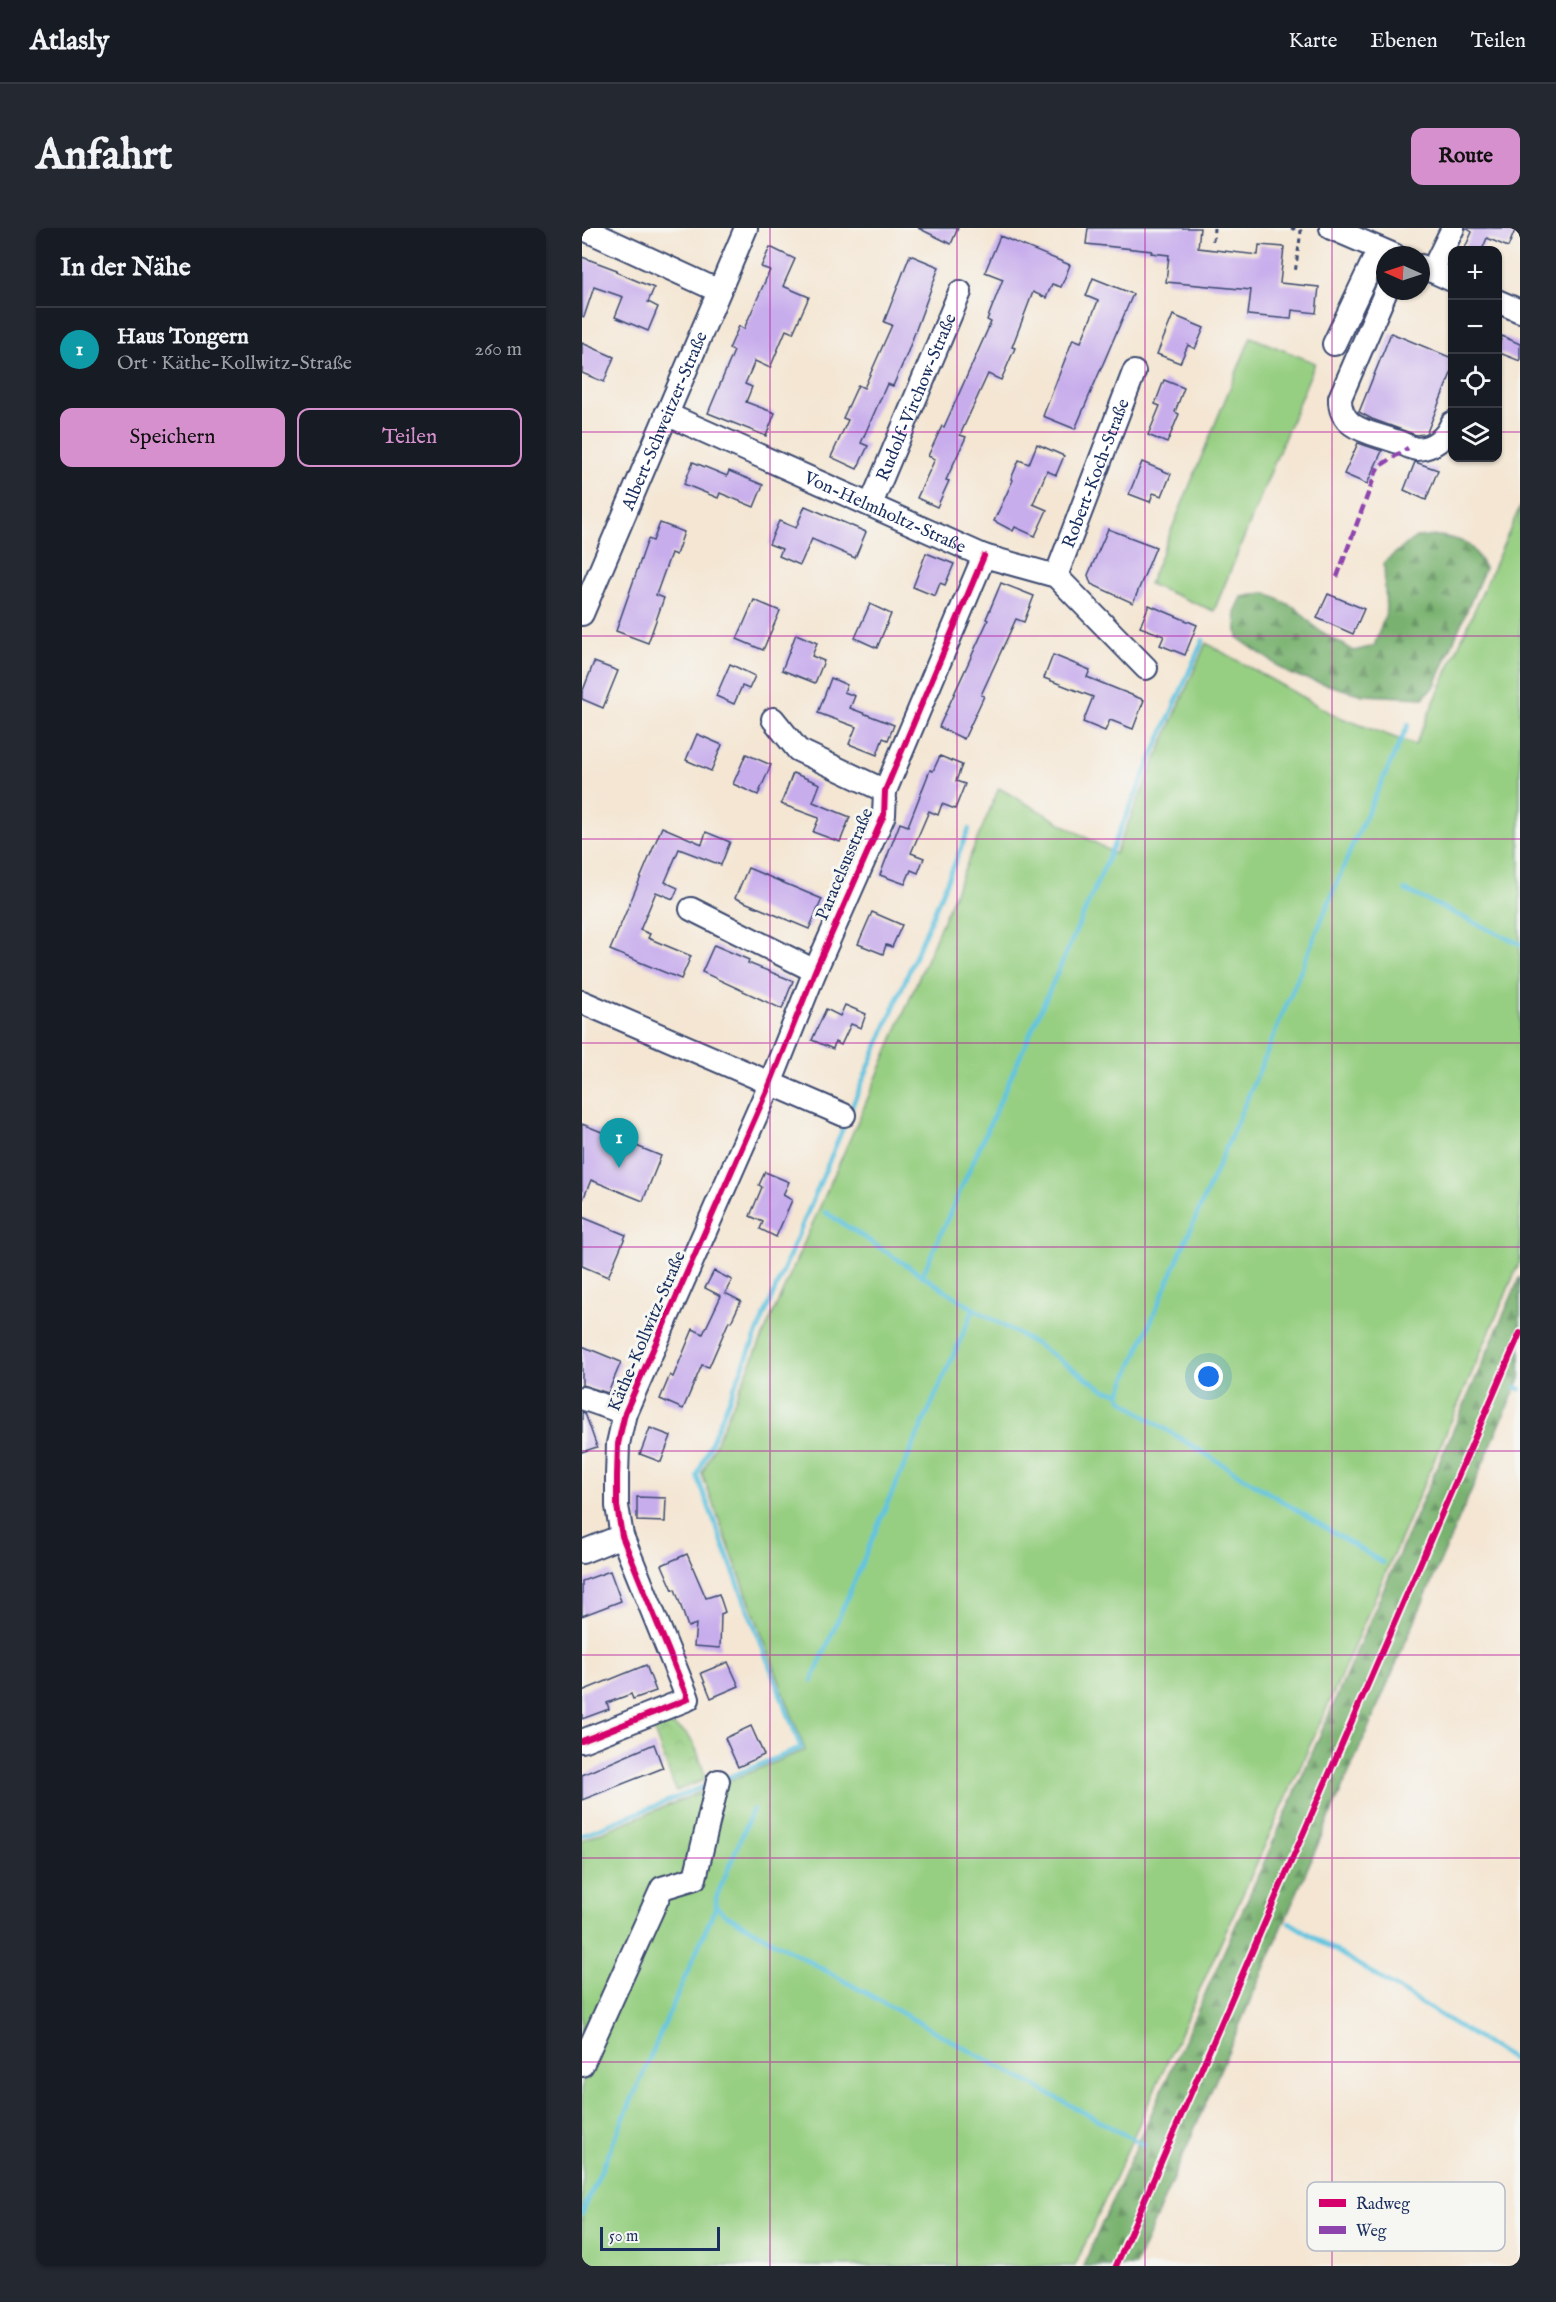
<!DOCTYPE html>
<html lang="de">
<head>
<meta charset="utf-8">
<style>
	body { margin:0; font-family:"IM FELL English",serif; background:#242831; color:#f1f3f6 }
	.controls { position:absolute; right:18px; top:18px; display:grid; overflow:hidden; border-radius:12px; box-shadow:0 2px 4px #0004 }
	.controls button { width:54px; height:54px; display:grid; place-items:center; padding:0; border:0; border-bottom:2px solid #363941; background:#171b24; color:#f1f3f6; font:30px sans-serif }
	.compass { position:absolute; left:794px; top:18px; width:54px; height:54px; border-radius:50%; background:#171b24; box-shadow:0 2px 4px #0004; rotate:273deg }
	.scale { position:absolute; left:18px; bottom:15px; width:120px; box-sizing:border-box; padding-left:6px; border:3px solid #1b2f5e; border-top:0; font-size:16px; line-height:21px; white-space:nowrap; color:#1b2f5e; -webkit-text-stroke:4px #f6f6f2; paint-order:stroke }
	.you { position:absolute; left:627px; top:1149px; width:21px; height:21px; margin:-15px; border:4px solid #fff; border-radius:50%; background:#1a73e8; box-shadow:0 0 0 9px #1a73e833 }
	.badge { display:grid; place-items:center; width:39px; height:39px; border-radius:50%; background:#d690ce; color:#fff; font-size:20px; font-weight:700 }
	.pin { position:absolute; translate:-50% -50px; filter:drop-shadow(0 2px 3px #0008) }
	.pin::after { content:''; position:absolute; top:32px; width:21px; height:18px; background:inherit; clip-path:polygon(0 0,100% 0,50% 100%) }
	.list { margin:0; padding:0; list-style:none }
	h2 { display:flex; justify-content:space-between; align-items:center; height:78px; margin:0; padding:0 24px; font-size:26px }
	h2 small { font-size:20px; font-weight:400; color:#9ea1a6 }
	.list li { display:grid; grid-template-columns:39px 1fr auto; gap:18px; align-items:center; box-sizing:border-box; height:84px; padding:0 24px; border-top:2px solid #363941 }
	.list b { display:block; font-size:22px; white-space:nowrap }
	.list p { margin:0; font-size:20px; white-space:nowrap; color:#9ea1a6 }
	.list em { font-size:20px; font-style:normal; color:#9ea1a6 }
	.actions { display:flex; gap:12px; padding:18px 24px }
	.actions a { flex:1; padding:14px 0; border:2px solid #d690ce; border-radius:12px; text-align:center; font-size:21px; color:#d690ce }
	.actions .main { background:#d690ce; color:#111 }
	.icon { flex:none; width:33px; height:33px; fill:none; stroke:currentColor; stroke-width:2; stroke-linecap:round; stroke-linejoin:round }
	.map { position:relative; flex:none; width:938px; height:2038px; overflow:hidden; border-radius:12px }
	header { display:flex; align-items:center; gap:36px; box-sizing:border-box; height:84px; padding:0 30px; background:#171b24; border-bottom:2px solid #363941 }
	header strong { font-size:28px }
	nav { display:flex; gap:33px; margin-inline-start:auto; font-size:21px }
	.intro { display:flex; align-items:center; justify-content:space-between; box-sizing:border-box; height:144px; padding:0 36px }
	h1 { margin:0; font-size:42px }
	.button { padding:15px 27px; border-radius:12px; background:#d690ce; color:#111; font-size:21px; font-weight:700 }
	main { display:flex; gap:36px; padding:0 36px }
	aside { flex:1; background:#171b24; border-radius:12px; box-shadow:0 2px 4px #0004 }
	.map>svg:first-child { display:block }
	.green { fill:#97cf82; stroke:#597f70; stroke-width:1.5 }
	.forest { fill:url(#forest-firs); stroke:#4a7067; stroke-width:1.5 }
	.park { fill:url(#park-crowns); stroke:#597f70; stroke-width:1.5 }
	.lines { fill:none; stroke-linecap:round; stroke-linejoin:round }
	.stream { stroke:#62c4e0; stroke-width:4.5 }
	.building { fill:#c8adec }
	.minor-casing { stroke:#3c4a70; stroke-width:26 }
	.path { stroke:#3c4a70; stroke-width:3; stroke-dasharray:4.5 4.5; stroke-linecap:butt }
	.minor { stroke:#fff; stroke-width:22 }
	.quiet { stroke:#8e44ad; stroke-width:4.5; stroke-dasharray:9 4.5; stroke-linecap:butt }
	.cycleway-casing { stroke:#f6f6f2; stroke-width:10 }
	.cycleway { stroke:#d6006c; stroke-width:6 }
	.grid { fill:none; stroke:#b5179e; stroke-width:1.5; stroke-opacity:0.55 }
	.labels { text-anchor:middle; stroke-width:6; stroke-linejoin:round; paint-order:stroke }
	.street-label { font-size:18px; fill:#1b2f5e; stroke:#f6f6f2 }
	.key { fill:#f6f6f2; stroke:#b4bac6; stroke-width:1.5 }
	.key-label { font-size:16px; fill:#1b2f5e }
</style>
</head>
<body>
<header>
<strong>Atlasly</strong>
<nav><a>Karte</a><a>Ebenen</a><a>Teilen</a></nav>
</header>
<div class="intro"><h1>Anfahrt</h1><a class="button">Route</a></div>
<main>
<aside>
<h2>In der Nähe<small></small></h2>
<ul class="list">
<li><span class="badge" style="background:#0f9aa8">1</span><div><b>Haus Tongern</b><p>Ort · Käthe-Kollwitz-Straße</p></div><em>260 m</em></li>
</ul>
<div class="actions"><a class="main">Speichern</a><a>Teilen</a></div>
</aside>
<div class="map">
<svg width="938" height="2038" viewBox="0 0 938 2038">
	<defs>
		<pattern id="forest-firs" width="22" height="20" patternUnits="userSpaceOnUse" patternTransform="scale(1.5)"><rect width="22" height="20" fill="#79b270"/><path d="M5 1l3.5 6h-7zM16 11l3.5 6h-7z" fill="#62915f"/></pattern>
		<pattern id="park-crowns" width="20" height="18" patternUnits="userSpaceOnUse" patternTransform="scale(1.5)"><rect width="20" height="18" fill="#97cf82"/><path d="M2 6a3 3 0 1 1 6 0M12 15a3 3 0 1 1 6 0" fill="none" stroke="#82b273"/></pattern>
	</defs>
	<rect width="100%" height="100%" fill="#f6f6f2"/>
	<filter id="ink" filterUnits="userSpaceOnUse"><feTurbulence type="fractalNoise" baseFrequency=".0167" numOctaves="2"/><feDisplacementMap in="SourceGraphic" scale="12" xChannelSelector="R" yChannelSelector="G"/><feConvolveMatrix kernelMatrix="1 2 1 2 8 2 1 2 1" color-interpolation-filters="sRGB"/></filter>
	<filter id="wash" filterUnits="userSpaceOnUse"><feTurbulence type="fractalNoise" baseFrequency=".008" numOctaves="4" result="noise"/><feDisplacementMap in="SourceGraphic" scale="24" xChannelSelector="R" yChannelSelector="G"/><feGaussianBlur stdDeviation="1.35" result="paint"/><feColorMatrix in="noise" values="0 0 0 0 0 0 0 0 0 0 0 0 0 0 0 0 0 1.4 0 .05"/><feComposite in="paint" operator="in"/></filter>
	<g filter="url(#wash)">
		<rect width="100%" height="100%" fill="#f4e6d3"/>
		<g class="green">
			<path d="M 669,109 L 733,135 L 632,383 L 567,356 Z"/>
			<path d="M 938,279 L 938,1033 L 756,1455 L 493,2038 L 0,2038 L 0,1612 L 223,1522 L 120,1246 L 282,879 L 417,560 L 533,626 L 624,415 L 754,488 L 833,517 Z"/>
		</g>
		<g class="forest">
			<path d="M 858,308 C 885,312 890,316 903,340 L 853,457 L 841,470 L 781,467 L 708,446 L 656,410 L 653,384 L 660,369 L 684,365 L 714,380 L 735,401 L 772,423 L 792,418 L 804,385 L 802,334 L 834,309 Z"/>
			<path d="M 938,1049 L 938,1150 L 553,2038 L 501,2038 L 701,1592 Z"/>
		</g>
		<path class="park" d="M 85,1496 C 113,1502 116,1527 124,1551 L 94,1563 L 71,1501 Z"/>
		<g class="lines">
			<g class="stream">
				<path d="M 823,662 L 938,716"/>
				<path d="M 268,883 L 387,601"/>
				<path d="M 243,984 L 392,1081 L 457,1118 L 523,1162 L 538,1165"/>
				<path d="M 340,1048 L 502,685 L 621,412"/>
				<path d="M 934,1159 L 938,1161"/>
				<path d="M 801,1335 L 565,1190 L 539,1171 L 538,1165 L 680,836 L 771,616 L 826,497"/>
				<path d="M 230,1453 L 305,1276 L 392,1081"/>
				<path d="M 142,1551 L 219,1520 L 115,1248 L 264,893"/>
				<path d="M 171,1581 L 134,1670 L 134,1678 L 142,1686 L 379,1818 L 562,1917"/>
				<path d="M 0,1607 L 128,1556"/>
				<path d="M 707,1694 L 938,1836"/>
				<path d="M 0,1986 L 134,1678"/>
			</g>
		</g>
		<g id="blocks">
			<g class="building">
				<path d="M 336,0 L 376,0 L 369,16 Z"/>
				<path d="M 506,0 L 618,0 L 616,20 L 676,27 L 677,17 L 702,19 L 698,55 L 737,59 L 734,85 L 710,82 L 709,91 L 666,87 L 669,62 L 584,54 L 587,27 L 569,25 L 570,23 L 504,16 Z"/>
				<path d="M 884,0 L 934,0 L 926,19 L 905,10 L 900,22 L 882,22 L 890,4 Z"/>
				<path d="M 418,8 L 488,37 L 479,59 L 470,56 L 464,70 L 451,64 L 430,119 L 433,120 L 419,152 L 406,146 L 378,207 L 384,209 L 364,252 L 367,253 L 355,279 L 335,270 L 353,231 L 346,228 L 360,198 L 362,199 L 409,94 L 405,92 L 421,51 L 403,44 Z"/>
				<path d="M 188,19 L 213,31 L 201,58 L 227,69 L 211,105 L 204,102 L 188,140 L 173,133 L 163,156 L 170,159 L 164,174 L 193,185 L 184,208 L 126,185 L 152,123 L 147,121 L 157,98 L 162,101 L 188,42 L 179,39 Z"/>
				<path d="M 328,27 L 357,39 L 325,126 L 311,158 L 305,156 L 279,215 L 286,218 L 275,241 L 249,229 L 266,192 L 261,190 L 276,157 L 282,160 L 310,97 L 302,94 Z"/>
				<path d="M 0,29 L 35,42 L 34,44 L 72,60 L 66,74 L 76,79 L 66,103 L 33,89 L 41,69 L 12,59 L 2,89 L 0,88 Z"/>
				<path d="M 511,50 L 551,66 L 493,201 L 461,188 L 491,111 L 499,114 L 516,73 L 504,68 Z"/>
				<path d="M 591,87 L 622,100 L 613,121 L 606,117 L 598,135 L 575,126 Z"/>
				<path d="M 809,105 L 870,130 L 870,143 L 845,204 L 842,206 L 834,207 L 790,191 L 777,184 Z"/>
				<path d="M 920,108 L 938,116 L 938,133 L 915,124 Z"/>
				<path d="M 0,115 L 32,129 L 22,154 L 0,145 Z"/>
				<path d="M 582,152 L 602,160 L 593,184 L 597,186 L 585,215 L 566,207 L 578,178 L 573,176 Z"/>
				<path d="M 776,215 L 800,223 L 785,256 L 762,246 Z"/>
				<path d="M 455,216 L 482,228 L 474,247 L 465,243 L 451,276 L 465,282 L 453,308 L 433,299 L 431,303 L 412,293 L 431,252 L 429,251 L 437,232 L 447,236 Z"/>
				<path d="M 111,234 L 145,248 L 147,243 L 181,257 L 172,279 L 138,265 L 136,270 L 102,256 Z"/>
				<path d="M 560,234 L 589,246 L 580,268 L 571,265 L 568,274 L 547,266 Z"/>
				<path d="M 833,234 L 856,242 L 844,272 L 822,262 Z"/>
				<path d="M 223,278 L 284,304 L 273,330 L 230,311 L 218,337 L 197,328 L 200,321 L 187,316 L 197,293 L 214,300 Z"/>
				<path d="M 78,295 L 102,304 L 94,327 L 89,325 L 74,367 L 82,370 L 66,415 L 34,403 L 66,311 L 71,313 Z"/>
				<path d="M 526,301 L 574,319 L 551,375 L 509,356 L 506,347 Z"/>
				<path d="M 344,325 L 372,336 L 363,357 L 358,355 L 353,368 L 331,359 Z"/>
				<path d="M 419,355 L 452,368 L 442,394 L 434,391 L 399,467 L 402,468 L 382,511 L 357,499 L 406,392 L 404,391 Z"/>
				<path d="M 746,366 L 782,381 L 771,406 L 735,390 Z"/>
				<path d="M 172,372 L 198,383 L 181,422 L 155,411 Z"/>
				<path d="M 288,376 L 309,386 L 295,420 L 273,410 Z"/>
				<path d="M 567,377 L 615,397 L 603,427 L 578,417 L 582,408 L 558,399 Z"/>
				<path d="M 214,406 L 235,415 L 230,428 L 242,433 L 233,455 L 200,442 Z"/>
				<path d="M 471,427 L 508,442 L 505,449 L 562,472 L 551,501 L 528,492 L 523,503 L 501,494 L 511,469 L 462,450 Z"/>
				<path d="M 12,434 L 36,443 L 21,480 L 0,471 L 0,465 Z"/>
				<path d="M 148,436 L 173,448 L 167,461 L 160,458 L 152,476 L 134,468 Z"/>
				<path d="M 249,450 L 265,457 L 262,464 L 273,468 L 268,480 L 312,497 L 306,512 L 301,510 L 295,527 L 267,516 L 274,499 L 236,485 Z"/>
				<path d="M 115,506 L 140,517 L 129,543 L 104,532 Z"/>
				<path d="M 164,526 L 189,537 L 176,567 L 151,556 Z"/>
				<path d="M 358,528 L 380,537 L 374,553 L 383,556 L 373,581 L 360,576 L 356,587 L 347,583 L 329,625 L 342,630 L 336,645 L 329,642 L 323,656 L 298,647 L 318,595 L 326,598 L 348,542 L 351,543 Z"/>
				<path d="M 211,545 L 238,556 L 231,574 L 268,589 L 258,614 L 231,604 L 237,590 L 199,576 Z"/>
				<path d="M 80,599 L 120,616 L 124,604 L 148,614 L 139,637 L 97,621 L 83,654 L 96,660 L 91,671 L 74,664 L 58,702 L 68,706 L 66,710 L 109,728 L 99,751 L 28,722 Z"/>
				<path d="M 166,640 L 240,671 L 227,701 L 153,670 Z"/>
				<path d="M 290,684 L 320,697 L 310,719 L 304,717 L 301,726 L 276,716 Z"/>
				<path d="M 132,717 L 167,732 L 166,735 L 211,753 L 200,781 L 120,744 Z"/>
				<path d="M 263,777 L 284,786 L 279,800 L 269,796 L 259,817 L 253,814 L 251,821 L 230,812 L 244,781 L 258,788 Z"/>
				<path d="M 0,896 L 79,928 L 61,973 L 9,952 L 0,974 Z"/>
				<path d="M 183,944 L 207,954 L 201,967 L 210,972 L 194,1009 L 178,1001 L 181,994 L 168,988 L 180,959 L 177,957 Z"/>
				<path d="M 0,989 L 44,1007 L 26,1049 L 0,1038 Z"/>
				<path d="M 132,1043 L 150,1052 L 143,1065 L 159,1073 L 149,1094 L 147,1093 L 127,1139 L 120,1137 L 101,1181 L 78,1171 L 88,1147 L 91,1149 L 111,1101 L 121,1106 L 139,1068 L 123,1060 Z"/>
				<path d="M 0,1118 L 39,1134 L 26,1165 L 0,1157 Z"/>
				<path d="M 0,1184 L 3,1185 L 15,1219 L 0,1224 Z"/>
				<path d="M 68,1200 L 89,1208 L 79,1234 L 58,1226 Z"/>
				<path d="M 55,1269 L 84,1270 L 83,1294 L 55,1293 Z"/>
				<path d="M 105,1326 L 124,1370 L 137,1366 L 143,1384 L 139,1386 L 138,1420 L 112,1418 L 114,1396 L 106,1399 L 93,1361 L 91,1362 L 80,1337 Z"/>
				<path d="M 28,1343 L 39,1373 L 0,1388 L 0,1353 Z"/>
				<path d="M 146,1434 L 157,1458 L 129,1470 L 119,1445 Z"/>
				<path d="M 64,1437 L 74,1463 L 51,1471 L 49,1466 L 25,1475 L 27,1481 L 0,1491 L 0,1463 Z"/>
				<path d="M 169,1498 L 182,1527 L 156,1539 L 143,1510 Z"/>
				<path d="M 72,1516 L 81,1540 L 0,1572 L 0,1547 Z"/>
			</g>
		</g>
	</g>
	<g filter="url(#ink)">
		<use href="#blocks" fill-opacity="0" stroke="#3c4a70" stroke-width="1.5"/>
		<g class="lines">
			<g class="minor-casing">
				<g id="minor">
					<path d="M 0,0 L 137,63"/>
					<path d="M 749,0 L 812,27"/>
					<path d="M 839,38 L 870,52"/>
					<path d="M 850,43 L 871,0"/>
					<path d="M 804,63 L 758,170 C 757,202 789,204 813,213 C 821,215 827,220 835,221 C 851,220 864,210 870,195"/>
					<path d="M 915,73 L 938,83"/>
					<path d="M 752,116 L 797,21"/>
					<path id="s1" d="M 84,186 L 402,328 L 474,348 L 564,440"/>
					<path id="s2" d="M 289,276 L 378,64"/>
					<path id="s3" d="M 474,348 L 552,144"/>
					<path id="s4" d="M 0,386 L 164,0"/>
					<path d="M 191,491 L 216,522 L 303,563"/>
					<path d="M 109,681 L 233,743"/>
					<path d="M 0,774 L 262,887"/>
					<path d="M 0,1170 L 43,1185"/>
					<path d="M 0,1324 L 40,1308"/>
					<path d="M 0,1513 L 106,1471 L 40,1308 L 35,1278 L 35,1248 L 36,1216 L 43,1185 L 188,856 L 233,743 L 302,587 L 303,563 L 402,328"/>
					<path d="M 0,1837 L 80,1660 L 113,1650 L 136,1553"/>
				</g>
			</g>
			<g class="path">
				<path d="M 709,0 L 719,3 L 713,45"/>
				<path d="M 631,13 L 632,0"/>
				<path d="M 534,2038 L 938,1105"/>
			</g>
			<use href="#minor" class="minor"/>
			<path class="quiet" d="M 755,349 L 796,239 L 826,220"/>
			<g class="cycleway-casing">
				<g id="cycleway">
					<path d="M 0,1513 L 106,1471 L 40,1308 L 35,1278 L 35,1248 L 36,1216 L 43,1185 L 188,856 L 233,743 L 302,587 L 303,563 L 402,328"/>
					<path d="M 534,2038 L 938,1105"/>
				</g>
			</g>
			<use href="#cycleway" class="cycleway"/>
		</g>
	</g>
	<path class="grid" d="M 188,0 L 188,2038M 375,0 L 375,2038M 563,0 L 563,2038M 750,0 L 750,2038M 0,204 L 870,204M 915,204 L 938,204M 0,408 L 938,408M 0,611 L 938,611M 0,815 L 938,815M 0,1019 L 938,1019M 0,1223 L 938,1223M 0,1427 L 938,1427M 0,1630 L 938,1630M 0,1834 L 938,1834"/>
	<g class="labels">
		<g class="street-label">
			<text dy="6" stroke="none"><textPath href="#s2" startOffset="116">Rudolf-Virchow-Straße</textPath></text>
			<text dy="6" stroke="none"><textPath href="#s4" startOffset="210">Albert-Schweitzer-Straße</textPath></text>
			<text dy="6" stroke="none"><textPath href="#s3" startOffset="110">Robert-Koch-Straße</textPath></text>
			<text dy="6" stroke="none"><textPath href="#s1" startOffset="240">Von-Helmholtz-Straße</textPath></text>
			<text transform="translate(262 636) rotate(-67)" y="6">Paracelsusstraße</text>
			<text transform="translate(64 1103) rotate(-67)" y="6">Käthe-Kollwitz-Straße</text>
		</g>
	</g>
	<rect x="725" y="1954" width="198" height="69" rx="9" class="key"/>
	<rect x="737" y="1971" width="27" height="8" fill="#d6006c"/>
	<rect x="737" y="1998" width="27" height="8" fill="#8e44ad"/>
	<g class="key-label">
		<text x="774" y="1981">Radweg</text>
		<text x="774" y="2008">Weg</text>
	</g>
</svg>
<div class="controls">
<button>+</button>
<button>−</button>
<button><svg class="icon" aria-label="locate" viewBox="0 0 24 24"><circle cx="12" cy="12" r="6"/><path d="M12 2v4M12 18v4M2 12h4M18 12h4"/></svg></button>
<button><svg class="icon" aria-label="layers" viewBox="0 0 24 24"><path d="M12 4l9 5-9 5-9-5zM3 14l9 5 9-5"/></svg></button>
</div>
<svg class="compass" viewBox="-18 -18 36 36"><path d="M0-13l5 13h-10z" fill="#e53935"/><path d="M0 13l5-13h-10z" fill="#9ea1a6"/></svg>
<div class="scale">50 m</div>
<div class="you"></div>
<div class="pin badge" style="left:37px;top:940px;background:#0f9aa8">1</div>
</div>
</main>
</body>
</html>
